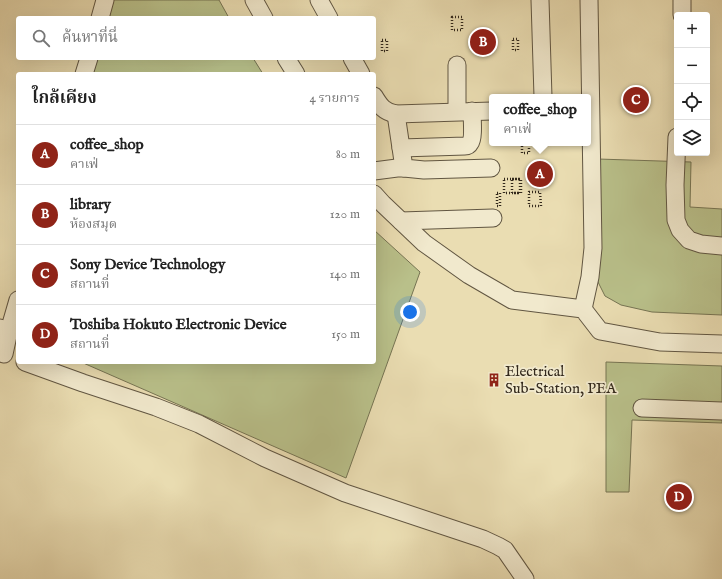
<!DOCTYPE html>
<html lang="th">
<head>
<meta charset="utf-8">
<style>
	body { margin:0; font-family:"IM FELL English","Noto Serif Thai",serif; background:#f6f6f6; color:#222 }
	.controls { position:absolute; right:12px; top:12px; display:grid; overflow:hidden; border-radius:4px; box-shadow:0 4px 16px #0002 }
	.controls button { width:36px; height:36px; display:grid; place-items:center; padding:0; border:0; border-bottom:1px solid #e0e0e0; background:#fff; color:#222; font:20px sans-serif }
	.you { position:absolute; left:410px; top:312px; width:14px; height:14px; margin:-10px; border:3px solid #fff; border-radius:50%; background:#1a73e8; box-shadow:0 0 0 6px #1a73e833 }
	.badge { display:grid; place-items:center; width:26px; height:26px; border-radius:50%; background:#8f2418; color:#fff; font-size:13px; font-weight:700 }
	.pin { position:absolute; translate:-50% -50%; border:2px solid #fff; box-shadow:0 1px 4px #0006 }
	.popup { position:absolute; left:489px; top:94px; width:102px; height:52px; box-sizing:border-box; display:grid; place-content:center; border-radius:4px; background:#fff; filter:drop-shadow(0 1px 3px #0005); font-size:13px; white-space:nowrap; color:#767676 }
	.popup b { font-size:15px; color:#222 }
	.popup::after { content:''; position:absolute; left:50%; top:100%; margin-left:-8px; border:8px solid transparent; border-top-color:#fff }
	.list { margin:0; padding:0; list-style:none }
	h2 { display:flex; justify-content:space-between; align-items:center; height:52px; margin:0; padding:0 16px; font-size:17px }
	h2 small { font-size:13px; font-weight:400; color:#767676 }
	.list li { display:grid; grid-template-columns:26px 1fr auto; gap:12px; align-items:center; box-sizing:border-box; height:60px; padding:0 16px; border-top:1px solid #e0e0e0 }
	.list b { display:block; font-size:15px; white-space:nowrap }
	.list p { margin:0; font-size:13px; white-space:nowrap; color:#767676 }
	.list em { font-size:13px; font-style:normal; color:#767676 }
	.icon { flex:none; width:22px; height:22px; fill:none; stroke:currentColor; stroke-width:2; stroke-linecap:round; stroke-linejoin:round }
	.map { position:relative; flex:none; width:722px; height:579px; overflow:hidden }
	.search { position:absolute; background:#fff; box-shadow:0 4px 16px #0002; left:16px; top:16px; width:360px; height:44px; display:flex; align-items:center; gap:10px; box-sizing:border-box; padding:0 14px; border-radius:4px; color:#767676; font-size:15px }
	.panel { position:absolute; background:#fff; box-shadow:0 4px 16px #0002; left:16px; top:72px; width:360px; height:292px; border-radius:4px }
	.map>svg:first-child { display:block }
	.green { fill:#b9c08a; stroke:#767453 }
	.lines { fill:none; stroke-linecap:round; stroke-linejoin:round }
	.minor-casing { stroke:#615642; stroke-width:19 }
	.path { stroke:#33291c; stroke-width:2.5; stroke-dasharray:1 2; stroke-linecap:butt }
	.minor { stroke:#f1e9cd; stroke-width:17 }
	.labels { text-anchor:middle; stroke-width:3.5; stroke-linejoin:round; paint-order:stroke }
	.poi-label { font-size:15px; fill:#33291c; stroke:#f1e9cd; text-anchor:start }
</style>
</head>
<body>
<div class="map">
<svg width="722" height="579" viewBox="0 0 722 579">
	<rect width="100%" height="100%" fill="#eaddb2"/>
	<filter id="stains"><feTurbulence type="fractalNoise" baseFrequency=".005" numOctaves="4"/><feColorMatrix values="0 0 0 0 .2 0 0 0 0 .09 0 0 0 0 .02 0 0 0 .5 -.17"/></filter>
	<radialGradient id="worn" r=".72"><stop offset=".6" stop-color="#630" stop-opacity="0"/><stop offset="1" stop-color="#630" stop-opacity=".3"/></radialGradient>
	<g class="green">
		<path d="M 107,0 L 219,0 L 229,18 L 101,18 Z"/>
		<path d="M 90,58 L 253,58 L 263,74 L 85,74 Z"/>
		<path d="M 598,159 L 691,162 L 690,207 L 722,209 L 722,315 L 652,312 L 621,305 L 605,296 L 596,278 Z"/>
		<path d="M 374,230 L 420,272 L 346,478 L 81,362 L 374,362 Z"/>
		<path d="M 606,362 L 722,366 L 722,423 L 632,420 L 629,492 L 606,492 Z"/>
	</g>
	<g class="lines">
		<g class="minor-casing">
			<g id="minor">
				<path d="M 254,0 L 264,18"/>
				<path d="M 319,0 L 329,18"/>
				<path d="M 540,0 L 543,97"/>
				<path d="M 682,15 L 682,0"/>
				<path d="M 100,18 L 105,0"/>
				<path d="M 286,58 L 296,74"/>
				<path d="M 352,58 L 361,74"/>
				<path d="M 457,65 L 457,111"/>
				<path d="M 84,74 L 89,58"/>
				<path d="M 374,96 C 380,106 384,112 396,114 L 492,111"/>
				<path d="M 396,114 L 404,168 L 424,170 L 491,168"/>
				<path d="M 677,137 L 675,185 L 676,220 L 680,230 L 689,240 L 701,244 L 722,246"/>
				<path d="M 401,148 L 465,146 C 467,146 469,145 470,143 C 474,138 472,118 472,111"/>
				<path d="M 374,171 L 397,168 L 404,168"/>
				<path d="M 374,194 L 383,204 L 424,243 L 469,275 L 512,300 L 583,309 L 600,331 L 660,342 L 722,344"/>
				<path d="M 401,221 L 493,218"/>
				<path d="M 583,309 L 590,277 L 593,248 L 589,0"/>
				<path d="M 0,328 L 9,331 L 18,300"/>
				<path d="M 4,354 L 9,331"/>
				<path d="M 25,362 L 83,383 L 156,407 L 199,424 L 265,458 L 345,493 L 483,539 L 498,546 L 505,550 L 525,579"/>
				<path d="M 642,408 L 722,411"/>
			</g>
		</g>
		<g class="path">
			<rect x="452" y="17" width="10" height="13"/>
			<rect x="513" y="39" width="5" height="11"/>
			<rect x="382" y="40" width="5" height="11"/>
			<path d="M 522,143 L 522,153 L 529,153 L 529,143"/>
			<rect x="504" y="179" width="17" height="14"/>
			<rect x="512" y="179" width="8" height="14"/>
			<path d="M 529,192 L 540,192 L 541,206 L 529,206 Z"/>
			<rect x="497" y="193" width="3" height="13"/>
		</g>
		<use href="#minor" class="minor"/>
	</g>
	<defs>
		<g id="building-bare" transform="scale(1.08)"><path d="M-4-6H4V6H1V3H-1V6H-4ZM-2.5-4.3h1.7v1.8h-1.7ZM.8-4.3h1.7v1.8H.8ZM-2.5-1h1.7V.8h-1.7ZM.8-1h1.7V.8H.8Z" fill="#8f2418" stroke="#f1e9cd" stroke-width="2.5" paint-order="stroke"/></g>
	</defs>
	<g fill-rule="evenodd">
		<use href="#building-bare" x="494" y="380"/>
	</g>
	<g class="labels">
		<g class="poi-label">
			<text x="505" y="376">Electrical<tspan x="505" dy="17">Sub-Station, PEA</tspan></text>
		</g>
	</g>
	<rect width="100%" height="100%" filter="url(#stains)"/>
	<rect width="100%" height="100%" fill="url(#worn)"/>
</svg>
<div class="controls">
<button>+</button>
<button>−</button>
<button><svg class="icon" aria-label="locate" viewBox="0 0 24 24"><circle cx="12" cy="12" r="6"/><path d="M12 2v4M12 18v4M2 12h4M18 12h4"/></svg></button>
<button><svg class="icon" aria-label="layers" viewBox="0 0 24 24"><path d="M12 4l9 5-9 5-9-5zM3 14l9 5 9-5"/></svg></button>
</div>
<div class="you"></div>
<div class="pin badge" style="left:540px;top:174px">A</div>
<div class="popup"><b>coffee_shop</b>คาเฟ่</div>
<div class="pin badge" style="left:483px;top:42px">B</div>
<div class="pin badge" style="left:636px;top:100px">C</div>
<div class="pin badge" style="left:679px;top:497px">D</div>
<div class="search"><svg class="icon" aria-label="search" viewBox="0 0 24 24"><circle cx="10" cy="10" r="6"/><path d="M15 15l6 6"/></svg>ค้นหาที่นี่</div>
<section class="panel">
<h2>ใกล้เคียง<small>4 รายการ</small></h2>
<ul class="list">
<li><span class="badge">A</span><div><b>coffee_shop</b><p>คาเฟ่</p></div><em>80 m</em></li>
<li><span class="badge">B</span><div><b>library</b><p>ห้องสมุด</p></div><em>120 m</em></li>
<li><span class="badge">C</span><div><b>Sony Device Technology</b><p>สถานที่</p></div><em>140 m</em></li>
<li><span class="badge">D</span><div><b>Toshiba Hokuto Electronic Device</b><p>สถานที่</p></div><em>150 m</em></li>
</ul>
</section>
</div>
</body>
</html>
